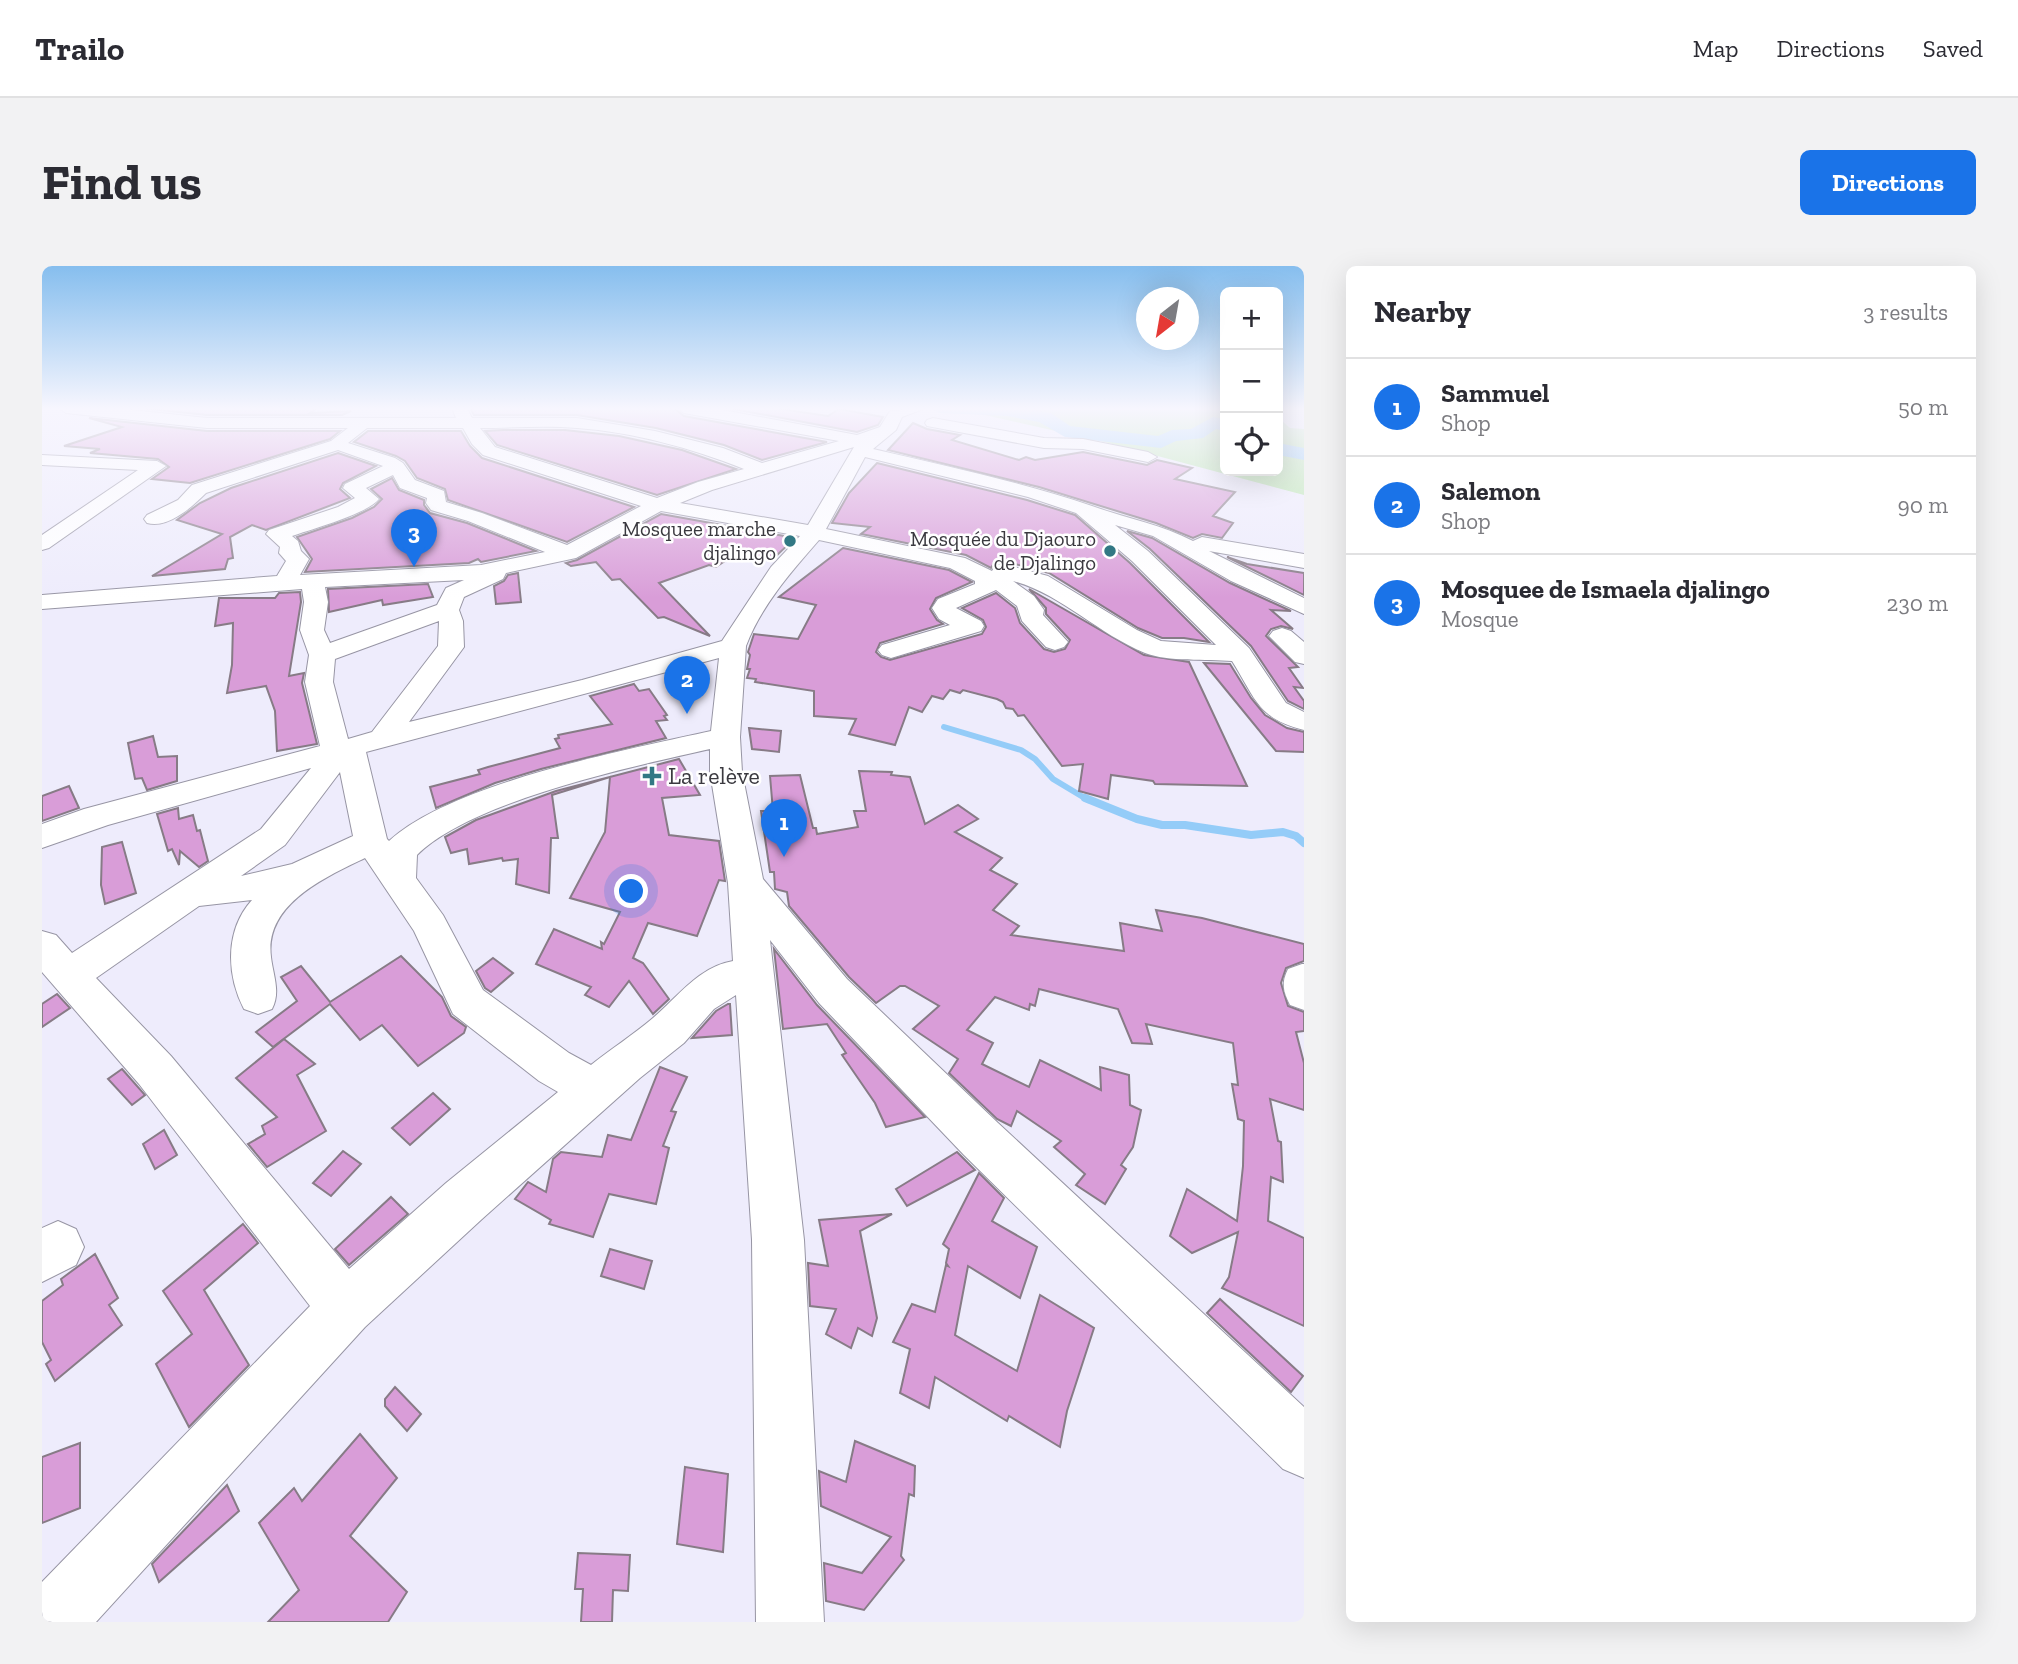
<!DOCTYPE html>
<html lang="en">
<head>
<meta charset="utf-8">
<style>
	body { margin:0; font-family:"Zilla Slab",serif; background:#f2f2f3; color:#2b2b33 }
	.controls { position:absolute; right:21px; top:21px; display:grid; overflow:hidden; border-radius:10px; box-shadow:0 7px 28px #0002 }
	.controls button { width:63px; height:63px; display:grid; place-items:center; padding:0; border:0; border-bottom:2px solid #e1e1e2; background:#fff; color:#2b2b33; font:35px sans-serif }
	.compass { position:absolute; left:1094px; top:21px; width:63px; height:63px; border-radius:50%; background:#fff; box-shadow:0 7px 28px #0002; rotate:211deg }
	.you { position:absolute; left:590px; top:626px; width:24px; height:24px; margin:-18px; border:5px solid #fff; border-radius:50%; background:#1a73e8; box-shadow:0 0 0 10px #1a73e833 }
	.badge { display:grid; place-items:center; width:46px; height:46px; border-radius:50%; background:#1a73e8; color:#fff; font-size:23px; font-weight:700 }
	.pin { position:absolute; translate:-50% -58px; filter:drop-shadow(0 2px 4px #0008) }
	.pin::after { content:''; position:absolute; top:37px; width:24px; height:21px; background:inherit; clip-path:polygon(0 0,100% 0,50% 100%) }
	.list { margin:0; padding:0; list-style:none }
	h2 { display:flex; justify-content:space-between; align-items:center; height:91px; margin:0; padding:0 28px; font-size:30px }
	h2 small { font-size:23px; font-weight:400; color:#7c7c81 }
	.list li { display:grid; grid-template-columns:46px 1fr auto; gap:21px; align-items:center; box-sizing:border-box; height:98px; padding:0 28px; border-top:2px solid #e1e1e2 }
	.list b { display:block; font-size:26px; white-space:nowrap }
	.list p { margin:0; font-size:23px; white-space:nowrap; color:#7c7c81 }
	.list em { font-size:23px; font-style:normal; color:#7c7c81 }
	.icon { flex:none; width:38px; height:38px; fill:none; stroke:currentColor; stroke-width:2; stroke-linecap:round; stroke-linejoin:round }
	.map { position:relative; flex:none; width:1262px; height:1356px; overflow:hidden; border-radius:10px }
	header { display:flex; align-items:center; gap:42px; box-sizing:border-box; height:98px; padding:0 35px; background:#fff; border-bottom:2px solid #e1e1e2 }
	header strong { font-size:33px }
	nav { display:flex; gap:38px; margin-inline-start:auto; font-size:24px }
	.intro { display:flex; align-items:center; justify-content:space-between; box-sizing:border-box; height:168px; padding:0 42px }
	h1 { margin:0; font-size:49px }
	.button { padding:18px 32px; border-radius:10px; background:#1a73e8; color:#fff; font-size:24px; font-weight:700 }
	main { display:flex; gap:42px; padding:0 42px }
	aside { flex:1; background:#fff; border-radius:10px; box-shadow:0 7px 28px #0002 }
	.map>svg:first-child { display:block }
	.green { fill:#b6e5a9 }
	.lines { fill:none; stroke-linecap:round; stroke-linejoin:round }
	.stream-far1 { stroke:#94ccf8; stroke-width:6 }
	.stream { stroke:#94ccf8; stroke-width:8 }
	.river { fill:#94ccf8; fill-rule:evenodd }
	.building { fill:#d99dd8; stroke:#877b86; stroke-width:2 }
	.minor-casing { stroke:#9795a4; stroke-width:2 }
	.minor { fill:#fff; fill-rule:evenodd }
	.poi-dot { fill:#327884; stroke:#fff; stroke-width:2.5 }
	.labels { text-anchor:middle; stroke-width:5; stroke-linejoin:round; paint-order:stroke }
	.far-poi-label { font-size:21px; fill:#3b3a40; stroke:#fff; text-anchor:end }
	.poi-label { font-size:24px; fill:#3b3a40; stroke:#fff; text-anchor:start }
</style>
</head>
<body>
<header>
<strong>Trailo</strong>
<nav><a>Map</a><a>Directions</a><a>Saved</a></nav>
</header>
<div class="intro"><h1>Find us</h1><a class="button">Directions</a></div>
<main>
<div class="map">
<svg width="1262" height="1356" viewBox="0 0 1262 1356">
	<rect width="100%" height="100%" fill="#eeecfc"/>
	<path class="green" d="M 912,142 L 1183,142 L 1183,205 L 1236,205 L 1236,142 L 1241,142 L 1238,153 L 1248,162 L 1262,163 L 1262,229 L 1063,176 Z"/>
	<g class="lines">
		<path class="stream-far1" d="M 902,461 L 979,484 L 993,493 L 1011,513 L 1046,534"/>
		<path class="stream" d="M 1043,532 L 1095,553 L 1120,559 L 1143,559 L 1209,569 L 1241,566 L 1254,570 L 1262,577"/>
		<g class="river">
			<path d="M 888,142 L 983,142 L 1009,147 L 1028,160 L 1116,170 L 1130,164 L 1149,163 L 1171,151 L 1183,153 L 1183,165 L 1174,163 L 1161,172 L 1134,175 L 1119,182 L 1023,171 L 997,156 L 965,150 L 897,147 Z"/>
			<path d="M 1236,177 L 1262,182 L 1262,194 L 1236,189 Z"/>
		</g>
	</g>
	<g class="building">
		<path d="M 99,142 L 275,142 L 268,147 L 309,145 L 300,149 L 165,149 Z"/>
		<path d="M 428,142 L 632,142 L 642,150 L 785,176 L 720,194 L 682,179 L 614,162 L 535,149 L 432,149 Z"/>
		<path d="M 686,142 L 732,142 L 786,150 L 797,143 L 841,151 L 836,159 L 815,166 Z"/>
		<path d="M 47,152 L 165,165 L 298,165 L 288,173 L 148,217 L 110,213 L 127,201 L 116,193 L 48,187 L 58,183 L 22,180 L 80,161 Z"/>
		<path d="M 871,157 L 885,163 L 918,169 L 910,174 L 977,194 L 984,191 L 993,194 L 1041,186 L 1105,199 L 1115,194 L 1150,202 L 1133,213 L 1193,226 L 1171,250 L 1191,257 L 1180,272 L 1160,268 L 1151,272 L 1114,257 L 997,221 L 846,184 Z"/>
		<path d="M 462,164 L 523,164 L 577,170 L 640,184 L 694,203 L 615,229 L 455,179 L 443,165 Z"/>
		<path d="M 326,165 L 419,165 L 428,180 L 440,192 L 592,241 L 525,276 L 406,234 L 403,223 L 375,212 L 363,195 L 354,190 L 312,176 Z"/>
		<path d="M 296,187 L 334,200 L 301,217 L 298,223 L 308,232 L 224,264 L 210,259 L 188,271 L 191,292 L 186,293 L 183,303 L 110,310 L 180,268 L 135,254 L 158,237 L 189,222 Z"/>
		<path d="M 835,197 L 985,234 L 1033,249 L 1088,297 L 1167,376 L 1142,372 L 1120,372 L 1096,362 L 1007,307 L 962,295 L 952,297 L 949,302 L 924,289 L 819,268 L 828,261 L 790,257 L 807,227 Z"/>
		<path d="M 350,212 L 357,224 L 382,234 L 382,239 L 388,247 L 425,257 L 494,285 L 439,296 L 436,293 L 427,297 L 263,306 L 270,293 L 255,271 L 310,252 L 332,241 L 340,233 L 329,223 Z"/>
		<path d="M 619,248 L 753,272 L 730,294 L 719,291 L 717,294 L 692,289 L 674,301 L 667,299 L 617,317 L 668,370 L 622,351 L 616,352 L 578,313 L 570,314 L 554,296 L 529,300 L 524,297 L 535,294 Z"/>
		<path d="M 1085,265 L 1110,272 L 1188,317 L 1249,345 L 1229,344 L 1251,363 L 1239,360 L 1229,363 L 1224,370 L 1256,401 L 1247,402 L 1261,422 L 1252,421 L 1262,435 L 1262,443 L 1246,435 L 1209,380 L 1108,283 Z"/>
		<path d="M 801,282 L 907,304 L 930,316 L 894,332 L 888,343 L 895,354 L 901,358 L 838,377 L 834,386 L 839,391 L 848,394 L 940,368 L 944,361 L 941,354 L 920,342 L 954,327 L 973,342 L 978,357 L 1002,383 L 1012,386 L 1023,383 L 1028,374 L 1004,348 L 1004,342 L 987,323 L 1102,389 L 1147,396 L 1205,520 L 1113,518 L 1111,515 L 1069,509 L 1066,533 L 1037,525 L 1041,498 L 1020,500 L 982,449 L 976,450 L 971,443 L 964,442 L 961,436 L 955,433 L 921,424 L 918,427 L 908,424 L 901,433 L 890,430 L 880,446 L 867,441 L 853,479 L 807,468 L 814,453 L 772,450 L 772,425 L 713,416 L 714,413 L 705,412 L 708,403 L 705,403 L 708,389 L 706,386 L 712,368 L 756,373 L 774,339 L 737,331 Z"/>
		<path d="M 1185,291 L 1205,298 L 1262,307 L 1262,329 Z"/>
		<path d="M 476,307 L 479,336 L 454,338 L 452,320 L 462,315 L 466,309 Z"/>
		<path d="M 386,318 L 391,331 L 341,339 L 340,334 L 287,346 L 286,323 Z"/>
		<path d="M 258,326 L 259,336 L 247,410 L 262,407 L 260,417 L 275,478 L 235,485 L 233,445 L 224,420 L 185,427 L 190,399 L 191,357 L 173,360 L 177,332 L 233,332 L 237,327 Z"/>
		<path d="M 1162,397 L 1188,398 L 1209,432 L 1223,449 L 1245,462 L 1262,466 L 1262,486 L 1234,485 Z"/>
		<path d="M 592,418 L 597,425 L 607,423 L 625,449 L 622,450 L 625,454 L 614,455 L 624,472 L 499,503 L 453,517 L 394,542 L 388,521 L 438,508 L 436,504 L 446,501 L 518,482 L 513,473 L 517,472 L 516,469 L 570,458 L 548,430 Z"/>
		<path d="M 707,462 L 739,465 L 737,486 L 710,483 Z"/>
		<path d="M 111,470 L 116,491 L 135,490 L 135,515 L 105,524 L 100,512 L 93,513 L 86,477 Z"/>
		<path d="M 637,493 L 658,529 L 620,532 L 627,569 L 677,575 L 683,615 L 677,614 L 655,670 L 606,657 L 591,692 L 601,697 L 627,733 L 611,748 L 587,715 L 567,741 L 543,729 L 549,721 L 494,698 L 512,663 L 560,683 L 559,676 L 562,678 L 578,646 L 528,632 L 563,566 L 568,511 L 510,529 L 516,572 L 509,572 L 507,627 L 474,618 L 476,593 L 461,595 L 460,592 L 427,598 L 425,583 L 409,587 L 403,571 L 434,554 L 514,525 Z"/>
		<path d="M 817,505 L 850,506 L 849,509 L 868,511 L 883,558 L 916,539 L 936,553 L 913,566 L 960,592 L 948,604 L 975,618 L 951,644 L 977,660 L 969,669 L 1082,685 L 1078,657 L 1120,665 L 1114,644 L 1160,652 L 1262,678 L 1262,695 L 1244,702 L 1239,717 L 1246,740 L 1262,746 L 1262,765 L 1254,766 L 1262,797 L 1262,844 L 1228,833 L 1236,875 L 1239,876 L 1241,916 L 1229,911 L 1226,955 L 1262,972 L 1262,1060 L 1180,1022 L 1187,1011 L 1196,966 L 1150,987 L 1128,970 L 1145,923 L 1195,955 L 1201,900 L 1202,855 L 1196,853 L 1190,818 L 1196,819 L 1191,777 L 1104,758 L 1110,778 L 1090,777 L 1076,743 L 997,723 L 993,740 L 988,738 L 987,744 L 953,731 L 925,764 L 951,777 L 940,798 L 987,821 L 998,794 L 1059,824 L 1058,801 L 1087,809 L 1088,839 L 1099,844 L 1091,881 L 1079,899 L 1084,903 L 1063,938 L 1034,919 L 1043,908 L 1012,881 L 1019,875 L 975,845 L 969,860 L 955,853 L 907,807 L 916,793 L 871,763 L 897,740 L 863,720 L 858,720 L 834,737 L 807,711 L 747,640 L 745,626 L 733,623 L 732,606 L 728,606 L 719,545 L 731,545 L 728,510 L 758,509 L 771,562 L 774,562 L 775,568 L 816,561 L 812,545 L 824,545 Z"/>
		<path d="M 27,520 L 37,542 L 0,555 L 0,530 Z"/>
		<path d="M 136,542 L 137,553 L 151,549 L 155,565 L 158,564 L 166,595 L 157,601 L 138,585 L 137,599 L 130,583 L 126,585 L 115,548 Z"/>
		<path d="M 80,576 L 94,627 L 63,638 L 59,619 L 60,581 Z"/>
		<path d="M 732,683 L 775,739 L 883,851 L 844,861 L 833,837 L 800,789 L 804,787 L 785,758 L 741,763 Z"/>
		<path d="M 359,690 L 400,731 L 409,750 L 424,761 L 422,767 L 376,800 L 340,759 L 318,774 L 288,738 L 231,781 L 214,766 L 255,735 L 239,711 L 259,700 L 288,736 Z"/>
		<path d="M 451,692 L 471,707 L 449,726 L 443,722 L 434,705 Z"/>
		<path d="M 15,728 L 28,742 L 0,761 L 0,738 Z"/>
		<path d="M 686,738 L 688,738 L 690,769 L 650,772 L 674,745 Z"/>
		<path d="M 242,773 L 273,798 L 255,809 L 284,865 L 225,901 L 206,878 L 223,868 L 220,860 L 235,851 L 194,812 Z"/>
		<path d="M 618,801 L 645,811 L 629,845 L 634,846 L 621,880 L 627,882 L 614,938 L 567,928 L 551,971 L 507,958 L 509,954 L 473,933 L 486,916 L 504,926 L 511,893 L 519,886 L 560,891 L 566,869 L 589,874 Z"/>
		<path d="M 80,803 L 103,829 L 90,839 L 66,813 Z"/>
		<path d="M 391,827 L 408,843 L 368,879 L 350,862 Z"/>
		<path d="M 122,864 L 135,889 L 113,903 L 101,878 Z"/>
		<path d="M 301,885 L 319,898 L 289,930 L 271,917 Z"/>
		<path d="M 915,886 L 933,904 L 865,940 L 854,923 Z"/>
		<path d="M 937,907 L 962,932 L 950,955 L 995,981 L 978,1032 L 926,1000 L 913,1069 L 975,1105 L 998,1029 L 1052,1062 L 1025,1145 L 1018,1181 L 967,1150 L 965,1155 L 893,1111 L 887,1142 L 858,1127 L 868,1083 L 851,1076 L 870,1038 L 893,1046 L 904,999 L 906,1000 L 904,997 L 907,983 L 901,978 Z"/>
		<path d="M 349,931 L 366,948 L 307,999 L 293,983 Z"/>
		<path d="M 850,948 L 818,965 L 835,1052 L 830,1070 L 816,1062 L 809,1082 L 784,1068 L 794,1043 L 768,1040 L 766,997 L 786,1000 L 777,954 Z"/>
		<path d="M 201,958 L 216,977 L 162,1024 L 207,1099 L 147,1161 L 114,1098 L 150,1068 L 121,1025 Z"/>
		<path d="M 568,983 L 610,995 L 602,1023 L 559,1010 Z"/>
		<path d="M 53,988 L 76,1032 L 67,1039 L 80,1059 L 13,1115 L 4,1098 L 9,1094 L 0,1076 L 0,1035 L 21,1019 L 19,1013 Z"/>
		<path d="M 1178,1033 L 1261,1110 L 1249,1126 L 1165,1047 Z"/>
		<path d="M 353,1121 L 379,1148 L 365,1165 L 343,1140 L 343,1133 Z"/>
		<path d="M 318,1168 L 355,1212 L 308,1270 L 365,1326 L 346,1356 L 226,1356 L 257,1324 L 217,1257 L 252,1222 L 260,1235 Z"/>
		<path d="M 813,1175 L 873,1200 L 872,1230 L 867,1228 L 859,1290 L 862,1294 L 822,1344 L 784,1335 L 782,1297 L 820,1307 L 849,1271 L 779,1240 L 777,1205 L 804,1216 Z"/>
		<path d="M 38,1177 L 38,1242 L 0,1257 L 0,1191 Z"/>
		<path d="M 643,1201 L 686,1208 L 681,1286 L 635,1278 Z"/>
		<path d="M 185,1219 L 197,1245 L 117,1316 L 110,1298 Z"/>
		<path d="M 536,1287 L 588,1289 L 586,1325 L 571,1324 L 570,1356 L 539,1356 L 541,1323 L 533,1323 Z"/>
	</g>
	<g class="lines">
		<g class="minor-casing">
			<g id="minor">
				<path d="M 17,142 L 71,142 L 165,152 L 414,152 L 410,142 L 425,142 L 430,152 L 535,152 L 613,165 L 681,182 L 720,197 L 797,175 L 642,147 L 635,142 L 670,142 L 815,169 L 838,161 L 848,145 L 884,142 L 860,151 L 854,164 L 831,183 C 904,200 979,216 1050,240 C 1083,252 1118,258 1151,275 L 1160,271 L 1262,288 L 1262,302 L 1167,285 L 1262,332 L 1262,348 L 1189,315 L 1111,270 L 1073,259 L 1106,285 L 1207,382 L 1244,437 L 1262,446 L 1262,464 C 1215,452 1214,433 1190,395 C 1165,393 1126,396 1103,387 C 1056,368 1019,328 971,315 L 992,330 L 1002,344 L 1001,349 L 1026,376 L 1022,381 L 1013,384 L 1004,381 L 980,355 L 975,340 L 954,324 L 914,342 L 939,355 L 942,360 L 939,365 L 849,392 L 840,389 L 836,384 L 840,379 L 908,359 L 897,353 L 890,342 L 896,333 L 933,318 L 933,315 L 908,302 L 777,274 C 749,306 719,340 704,380 L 698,471 L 700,506 L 721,613 L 805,713 L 956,857 L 1262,1141 L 1262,1212 L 1241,1203 L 922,889 L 777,737 L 728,674 L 762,974 L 782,1356 L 714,1356 L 710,974 L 694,729 L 672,743 L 642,777 L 598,812 L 440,953 L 323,1061 L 54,1356 L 0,1356 L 0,1316 L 268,1040 L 97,818 L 0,706 L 0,665 L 14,669 L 30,687 L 219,563 L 269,502 L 66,559 L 0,582 L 0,558 L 42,543 L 278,480 L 263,416 L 267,389 L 258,364 L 262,336 L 260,323 L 0,343 L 0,329 L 235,310 L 244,295 L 237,287 L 238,281 L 224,268 L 227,264 L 296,241 L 313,232 L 301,222 L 303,218 L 341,200 L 296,184 L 164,227 C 150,241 126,263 105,257 L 102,253 L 105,249 L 136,234 L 150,219 L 289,175 L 306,162 L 165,162 L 24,147 ZM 325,162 L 421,162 L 430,178 L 441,189 L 599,240 L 525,279 L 440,247 L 404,236 L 402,225 L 373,214 L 361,197 L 353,192 L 306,177 ZM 438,162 C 470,162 503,159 535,162 C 591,166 649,182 702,203 L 656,216 L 615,232 L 453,181 ZM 812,181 L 766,259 L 638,237 L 670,224 ZM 823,191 L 986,231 L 1034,247 L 1090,295 L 1174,379 L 1119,375 L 1095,364 L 1006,310 L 961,298 L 953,300 L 950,305 L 923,292 L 784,263 ZM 351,209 L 358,222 L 385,232 L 384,237 L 389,244 L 426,255 L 503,286 L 439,299 L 258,309 L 267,293 L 259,285 L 256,275 L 250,270 C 270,263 325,248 337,233 L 324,222 ZM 619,245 L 758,270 L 729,301 L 680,375 L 540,414 L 367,456 L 422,381 L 421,355 L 417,344 L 422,331 L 461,313 L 464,307 L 534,292 ZM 422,314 L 404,322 L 395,339 L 288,377 L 282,364 L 286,336 L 283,321 ZM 397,355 L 396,380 L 330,466 L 306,473 L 291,416 L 293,393 ZM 677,392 L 669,465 C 583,484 410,517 347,575 L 345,573 L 324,486 ZM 668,483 L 668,506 L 686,617 L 691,695 C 656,701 636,731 611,752 C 591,769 569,783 549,799 L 527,787 L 441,724 L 401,649 L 374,612 L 375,589 C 429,535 592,500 668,483 ZM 298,506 L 311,570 L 250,598 L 199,610 L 243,579 ZM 323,592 L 372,665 L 411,748 L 497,815 L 516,826 L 404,917 L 307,1003 L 129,790 L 54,712 L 157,640 L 210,634 C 183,664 184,708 202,743 L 216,748 L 230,743 C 239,726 231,709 229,691 C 222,638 284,611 323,592 Z"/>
				<path d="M 891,152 L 1002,172 L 1041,173 L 1106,186 L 1115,191 L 1106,196 L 1041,183 L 1002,182 L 885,160 L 883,157 L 885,154 Z"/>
				<path d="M 0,189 L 115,195 L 124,200 L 7,282 L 0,284 L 0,269 L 96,204 L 0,199 Z"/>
				<path d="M 1240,362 L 1249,365 L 1262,376 L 1262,398 L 1253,396 L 1227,370 L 1231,365 Z"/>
				<path d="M 1260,698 L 1262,698 L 1262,744 L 1248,739 C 1241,725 1239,717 1246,703 Z"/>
				<path d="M 16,955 L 34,963 L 42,981 L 34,999 L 0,1016 L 0,962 Z"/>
			</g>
		</g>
		<use href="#minor" class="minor"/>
	</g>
	<linearGradient id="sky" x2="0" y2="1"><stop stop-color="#86beee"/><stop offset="0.43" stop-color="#f7f6fe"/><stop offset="1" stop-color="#f7f6fe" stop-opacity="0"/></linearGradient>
	<rect width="1262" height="332" fill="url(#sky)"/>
	<g class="poi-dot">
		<circle cx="748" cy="275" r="7"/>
		<circle cx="1068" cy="285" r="7"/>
		<path d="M606.5 499.5h7v7h7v7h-7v7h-7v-7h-7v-7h7z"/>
	</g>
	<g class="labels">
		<g class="far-poi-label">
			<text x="734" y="270">Mosquee marche<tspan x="734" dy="24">djalingo</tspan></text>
			<text x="1054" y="280">Mosquée du Djaouro<tspan x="1054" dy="24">de Djalingo</tspan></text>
		</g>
		<g class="poi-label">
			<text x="626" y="518">La relève</text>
		</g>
	</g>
</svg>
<div class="controls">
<button>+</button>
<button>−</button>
<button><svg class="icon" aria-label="locate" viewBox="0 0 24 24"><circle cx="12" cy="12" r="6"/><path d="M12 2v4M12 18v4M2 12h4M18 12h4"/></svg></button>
</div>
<svg class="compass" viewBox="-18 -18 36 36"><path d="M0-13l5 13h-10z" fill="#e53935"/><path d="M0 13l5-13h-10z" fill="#7c7c81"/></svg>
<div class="you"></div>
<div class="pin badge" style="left:742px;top:591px">1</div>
<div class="pin badge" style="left:645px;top:448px">2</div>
<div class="pin badge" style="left:372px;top:301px">3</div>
</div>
<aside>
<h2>Nearby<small>3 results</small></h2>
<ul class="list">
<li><span class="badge">1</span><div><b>Sammuel</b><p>Shop</p></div><em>50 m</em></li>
<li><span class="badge">2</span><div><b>Salemon</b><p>Shop</p></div><em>90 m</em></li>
<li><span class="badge">3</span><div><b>Mosquee de Ismaela djalingo</b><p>Mosque</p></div><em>230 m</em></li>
</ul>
</aside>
</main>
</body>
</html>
